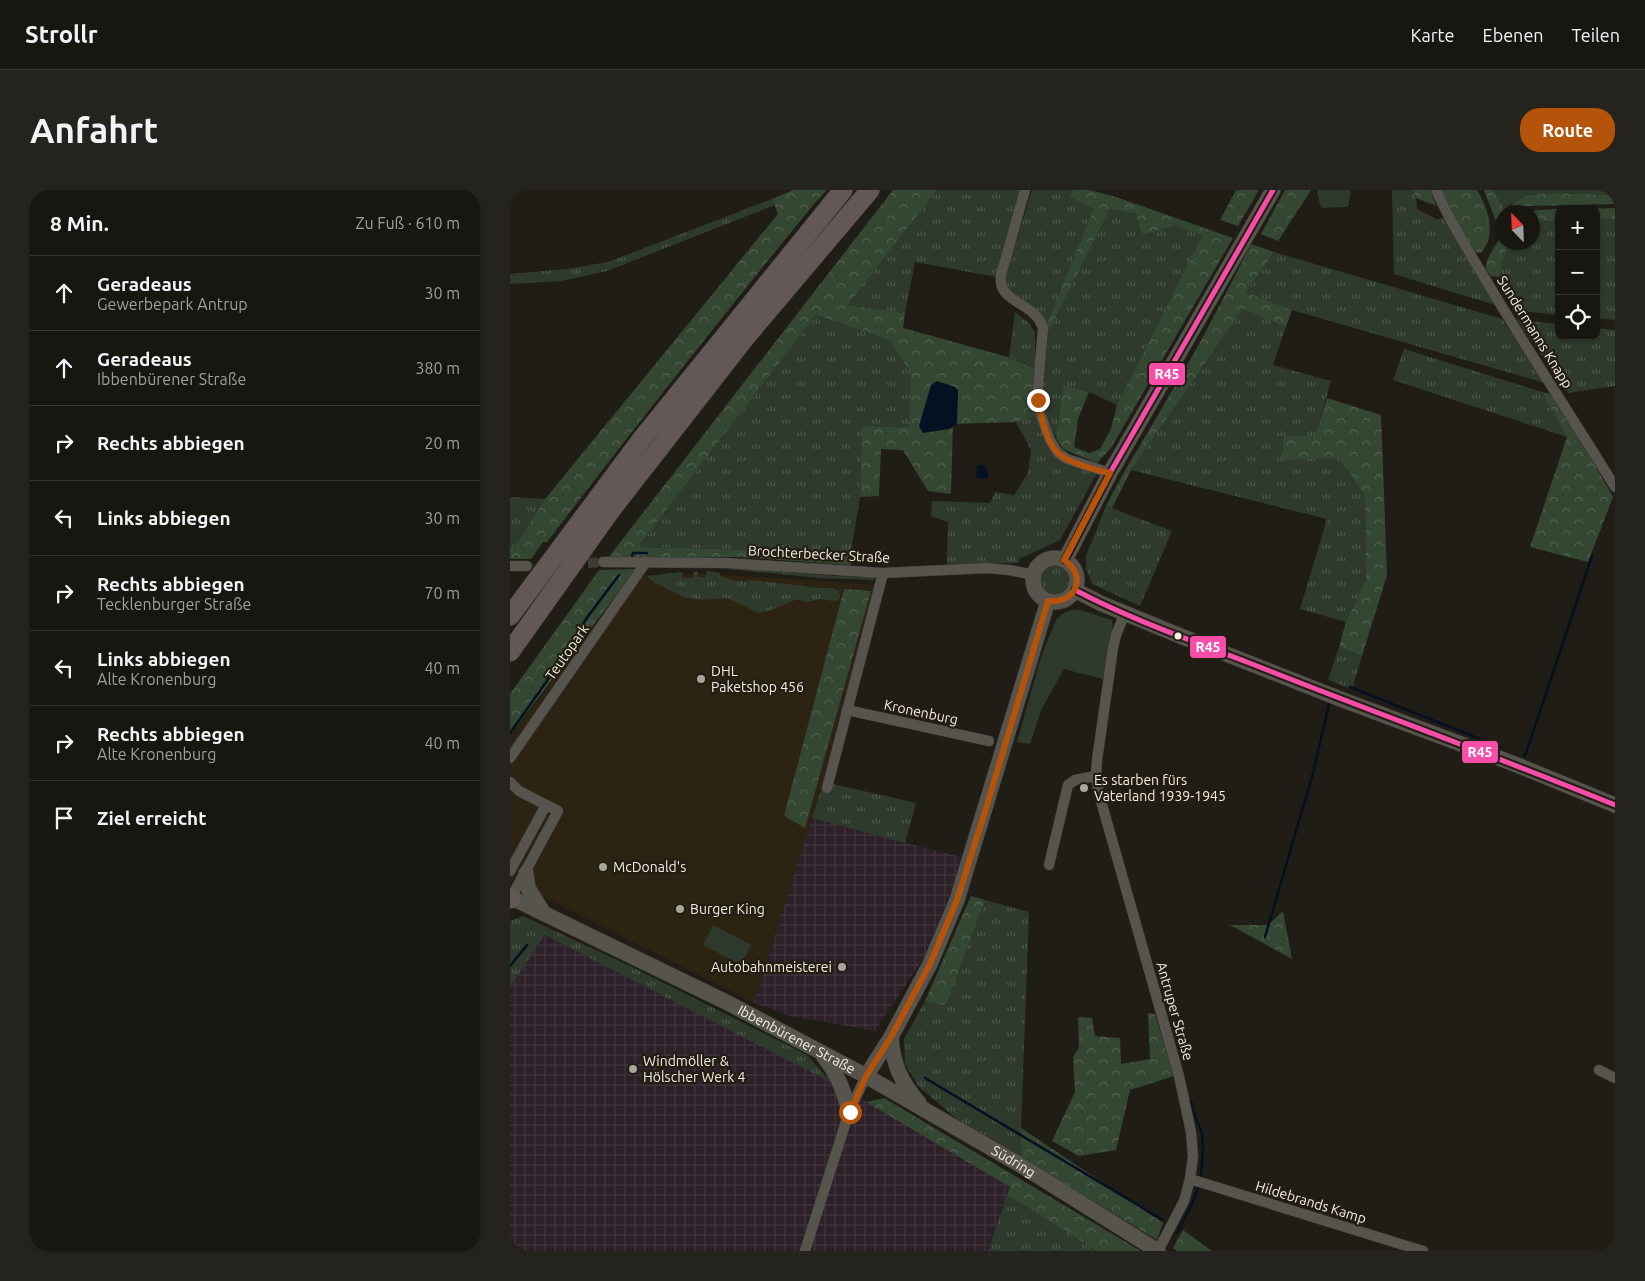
<!DOCTYPE html>
<html lang="de">
<head>
<meta charset="utf-8">
<style>
	body { margin:0; font-family:Ubuntu,sans-serif; background:#25231e; color:#f1f3f6 }
	.controls { position:absolute; right:15px; top:15px; display:grid; overflow:hidden; border-radius:10px; box-shadow:0 1px 4px #0004 }
	.controls button { width:45px; height:45px; display:grid; place-items:center; padding:0; border:0; border-bottom:1px solid #363530; background:#181610; color:#f1f3f6; font:25px sans-serif }
	.compass { position:absolute; left:985px; top:15px; width:45px; height:45px; border-radius:50%; background:#181610; box-shadow:0 1px 4px #0004; rotate:337deg }
	.stop { position:absolute; width:15px; height:15px; margin:-11px; border:4px solid #b45309; border-radius:50%; background:#fff }
	.stop.end { background:#b45309; border-color:#fff; box-shadow:0 1px 5px #0008 }
	.list { margin:0; padding:0; list-style:none }
	h2 { display:flex; justify-content:space-between; align-items:center; height:65px; margin:0; padding:0 20px; font-size:21px }
	h2 small { font-size:16px; font-weight:400; color:#9f9f9f }
	.list li { display:grid; grid-template-columns:32px 1fr auto; gap:15px; align-items:center; box-sizing:border-box; height:75px; padding:0 20px; border-top:1px solid #363530 }
	.list b { display:block; font-size:19px; white-space:nowrap }
	.list p { margin:0; font-size:16px; white-space:nowrap; color:#9f9f9f }
	.list em { font-size:16px; font-style:normal; color:#9f9f9f }
	.icon { flex:none; width:28px; height:28px; fill:none; stroke:currentColor; stroke-width:2; stroke-linecap:round; stroke-linejoin:round }
	.map { position:relative; flex:none; width:1105px; height:1061px; overflow:hidden; border-radius:20px }
	header { display:flex; align-items:center; gap:30px; box-sizing:border-box; height:70px; padding:0 25px; background:#181610; border-bottom:1px solid #363530 }
	header strong { font-size:24px }
	nav { display:flex; gap:28px; margin-inline-start:auto; font-size:18px }
	.intro { display:flex; align-items:center; justify-content:space-between; box-sizing:border-box; height:120px; padding:0 30px }
	h1 { margin:0; font-size:35px }
	.button { padding:12px 22px; border-radius:20px; background:#b45309; color:#fff; font-size:18px; font-weight:700 }
	main { display:flex; gap:30px; padding:0 30px }
	aside { flex:1; background:#181610; border-radius:20px; box-shadow:0 1px 4px #0004 }
	.map>svg:first-child { display:block }
	.built { fill:#2c2313 }
	.industrial { fill:url(#industrial-grid) }
	.grass { fill:url(#grass-tufts) }
	.forest { fill:url(#forest-crowns) }
	.park { fill:#2e3b2c }
	.water { fill:#031122 }
	.lines { fill:none; stroke-linecap:round; stroke-linejoin:round }
	.stream { stroke:#031122; stroke-width:2.5 }
	.street-tunnel { stroke:#403c35; stroke-width:10; stroke-dasharray:10 5; stroke-linecap:butt }
	.street-casing { stroke:#3b3934; stroke-width:11 }
	.secondary-casing { stroke:#3b3934; stroke-width:16 }
	.highway-casing { stroke:#3b3934; stroke-width:20 }
	.street { stroke:#57544e; stroke-width:10 }
	.secondary { stroke:#57544e; stroke-width:15 }
	.highway { stroke:#645856; stroke-width:19 }
	.bus-1-casing { stroke:#241e12; stroke-width:9 }
	.bus-1 { stroke:#f54da8; stroke-width:5 }
	.route { stroke:#b45309; stroke-width:6 }
	.bus-dot { fill:#f2eee6; stroke:#241e12; stroke-width:2 }
	.poi-dot { fill:#a8a59d; stroke:#241e12; stroke-width:2 }
	.labels { text-anchor:middle; stroke-width:4.5; stroke-linejoin:round; paint-order:stroke }
	.street-label { font-size:14px; fill:#f2eee6; stroke:#241e12 }
	.poi-label { font-size:14px; fill:#f2eee6; stroke:#241e12; text-anchor:start }
	.line-badge { stroke:#241e12; stroke-width:2 }
	.badge-label { font-size:14px; text-anchor:middle; font-weight:bold; fill:#fff }
</style>
</head>
<body>
<header>
<strong>Strollr</strong>
<nav><a>Karte</a><a>Ebenen</a><a>Teilen</a></nav>
</header>
<div class="intro"><h1>Anfahrt</h1><a class="button">Route</a></div>
<main>
<aside>
<h2>8 Min.<small>Zu Fuß · 610 m</small></h2>
<ul class="list">
<li><svg class="icon" aria-label="ahead" viewBox="0 0 24 24"><path d="M12 20V5M6 11l6-6 6 6"/></svg><div><b>Geradeaus</b><p>Gewerbepark Antrup</p></div><em>30 m</em></li>
<li><svg class="icon" aria-label="ahead" viewBox="0 0 24 24"><path d="M12 20V5M6 11l6-6 6 6"/></svg><div><b>Geradeaus</b><p>Ibbenbürener Straße</p></div><em>380 m</em></li>
<li><svg class="icon" aria-label="right" viewBox="0 0 24 24"><path d="M7 20v-9h11M14 6l5 5-5 5"/></svg><div><b>Rechts abbiegen</b></div><em>20 m</em></li>
<li><svg class="icon" aria-label="left" viewBox="0 0 24 24"><path d="M17 20v-9H6M10 6l-5 5 5 5"/></svg><div><b>Links abbiegen</b></div><em>30 m</em></li>
<li><svg class="icon" aria-label="right" viewBox="0 0 24 24"><path d="M7 20v-9h11M14 6l5 5-5 5"/></svg><div><b>Rechts abbiegen</b><p>Tecklenburger Straße</p></div><em>70 m</em></li>
<li><svg class="icon" aria-label="left" viewBox="0 0 24 24"><path d="M17 20v-9H6M10 6l-5 5 5 5"/></svg><div><b>Links abbiegen</b><p>Alte Kronenburg</p></div><em>40 m</em></li>
<li><svg class="icon" aria-label="right" viewBox="0 0 24 24"><path d="M7 20v-9h11M14 6l5 5-5 5"/></svg><div><b>Rechts abbiegen</b><p>Alte Kronenburg</p></div><em>40 m</em></li>
<li><svg class="icon" aria-label="arrive" viewBox="0 0 24 24"><path d="M6 21V4h12l-3 4 3 4H6"/></svg><div><b>Ziel erreicht</b></div></li>
</ul>
</aside>
<div class="map">
<svg width="1105" height="1061" viewBox="0 0 1105 1061">
	<defs>
		<pattern id="industrial-grid" width="8" height="8" patternUnits="userSpaceOnUse" patternTransform="scale(1.25)"><rect width="8" height="8" fill="#2d2029"/><path d="M0 4h8M4 0v8" fill="none" stroke="#42363e"/></pattern>
		<pattern id="grass-tufts" width="24" height="20" patternUnits="userSpaceOnUse" patternTransform="scale(1.25)"><rect width="24" height="20" fill="#2e3b2c"/><path d="M3 7l-1-3M5 7V3M7 7l1-3M15 17l-1-3M17 17v-4M19 17l1-3" fill="none" stroke="#4d584b"/></pattern>
		<pattern id="forest-crowns" width="20" height="18" patternUnits="userSpaceOnUse" patternTransform="scale(1.25)"><rect width="20" height="18" fill="#344733"/><path d="M2 6a3 3 0 1 1 6 0M12 15a3 3 0 1 1 6 0" fill="none" stroke="#526251"/></pattern>
	</defs>
	<rect width="100%" height="100%" fill="#201d16"/>
	<path class="built" d="M 192,383 L 366,395 L 314,592 L 244,813 L 0,690 L 0,546 L 122,386 Z"/>
	<g class="industrial">
		<path d="M 302,628 L 454,668 L 417,763 L 365,841 L 281,826 L 244,813 Z"/>
		<path d="M 35,745 L 342,903 L 500,997 L 477,1061 L 0,1061 L 0,797 Z"/>
	</g>
	<g class="grass">
		<path d="M 427,0 L 510,0 L 487,87 L 405,72 L 395,123 L 338,115 Z"/>
		<path d="M 522,0 L 563,0 L 560,7 L 585,18 L 535,137 L 498,99 L 495,88 Z"/>
		<path d="M 882,0 L 903,0 L 906,8 L 907,19 L 926,29 L 934,28 L 985,115 L 884,84 Z"/>
		<path d="M 262,9 L 265,15 L 97,81 L 51,91 L 0,94 L 0,84 L 56,79 L 98,72 Z"/>
		<path d="M 600,19 L 626,24 L 632,44 L 665,34 L 692,46 L 607,215 L 579,202 L 553,195 L 546,248 L 535,223 L 533,208 L 538,143 Z"/>
		<path d="M 1086,29 L 1105,29 L 1105,130 L 1086,128 Z"/>
		<path d="M 1049,31 L 1049,125 L 1003,120 L 989,87 L 998,53 L 1022,52 L 1023,32 Z"/>
		<path d="M 764,62 L 992,129 L 1035,193 L 782,120 L 736,102 Z"/>
		<path d="M 733,119 L 776,137 L 763,175 L 821,191 L 805,246 L 829,268 L 855,306 L 856,390 L 836,432 L 790,419 L 817,329 L 621,280 Z"/>
		<path d="M 505,122 L 518,132 L 525,142 L 525,179 L 499,167 Z"/>
		<path d="M 306,125 L 379,150 L 402,183 L 399,237 L 352,236 L 350,307 L 341,362 L 128,357 Z"/>
		<path d="M 1007,130 L 1049,134 L 1049,146 L 1086,146 L 1086,138 L 1105,140 L 1105,196 L 1058,203 Z"/>
		<path d="M 894,159 L 1032,202 L 1057,247 L 883,190 Z"/>
		<path d="M 525,226 L 544,267 L 587,283 L 550,350 L 509,369 L 508,373 L 437,374 L 438,332 L 421,326 L 422,311 L 480,313 L 485,302 L 504,305 L 518,283 L 521,260 L 506,232 Z"/>
		<path d="M 0,307 L 35,309 L 5,357 L 0,357 Z"/>
		<path d="M 596,316 L 662,341 L 630,416 L 582,394 L 576,378 L 576,366 Z"/>
		<circle cx="545" cy="390" r="17"/>
		<path d="M 230,378 L 325,386 L 362,386 L 365,390 L 309,388 L 218,379 Z"/>
		<path d="M 197,381 L 210,383 L 210,386 C 219,390 231,393 240,390 L 310,398 L 323,398 L 329,401 L 330,407 L 328,410 L 323,411 L 311,409 L 295,412 L 290,410 L 285,410 L 261,420 L 249,423 L 217,408 L 192,410 L 173,407 L 142,391 L 137,386 L 172,382 L 173,388 L 183,388 L 184,382 L 187,382 L 188,387 L 196,387 Z"/>
		<path d="M 829,457 L 852,466 L 842,499 L 818,490 Z"/>
		<path d="M 314,592 L 406,613 L 395,653 L 302,628 Z"/>
		<path d="M 475,710 L 519,722 L 511,938 L 511,968 L 448,930 L 409,897 L 395,874 L 394,849 L 415,811 L 436,814 Z"/>
		<path d="M 13,726 L 122,777 L 297,865 L 322,893 L 35,745 L 0,797 L 0,731 Z"/>
		<path d="M 497,1005 L 587,1061 L 478,1061 Z"/>
	</g>
	<g class="forest">
		<path d="M 283,0 L 317,0 L 304,14 C 213,125 124,238 37,352 L 33,352 L 21,369 L 0,369 L 0,357 L 5,357 L 35,309 L 268,24 L 262,9 Z"/>
		<path d="M 383,0 L 427,0 L 338,115 L 395,123 L 393,138 L 498,167 L 525,179 L 525,226 L 506,232 L 443,234 L 441,304 L 418,301 L 393,260 L 371,259 L 369,306 L 350,307 L 352,236 L 399,237 L 401,183 L 379,150 L 306,125 L 128,357 L 341,362 L 341,375 L 228,367 L 98,368 Z"/>
		<path d="M 563,0 L 580,0 L 606,7 L 723,48 L 601,258 L 587,273 L 553,259 L 546,248 L 553,195 L 579,202 L 568,229 L 564,257 L 579,263 L 590,259 L 601,239 L 607,215 L 692,46 L 665,35 L 632,45 L 626,24 L 600,19 L 538,143 L 535,137 L 584,19 L 560,7 Z"/>
		<path d="M 726,0 L 749,0 L 728,36 L 710,30 Z"/>
		<path d="M 775,0 L 801,0 L 768,51 L 751,44 Z"/>
		<path d="M 903,0 L 920,0 L 926,16 L 906,8 Z"/>
		<path d="M 931,0 L 967,0 C 978,18 987,45 971,63 L 967,63 L 963,58 L 941,22 Z"/>
		<path d="M 974,0 L 983,0 L 996,22 L 992,22 L 992,33 L 990,34 L 986,31 Z"/>
		<path d="M 1047,3 L 1105,5 L 1105,14 L 1017,16 L 1006,21 L 1002,14 L 1016,5 Z"/>
		<path d="M 1105,18 L 1105,29 L 1086,29 L 1086,19 L 1075,19 Z"/>
		<path d="M 1049,19 L 1049,31 L 1023,32 L 1022,22 L 1016,22 L 1028,20 Z"/>
		<path d="M 992,45 L 992,52 L 998,53 L 989,87 L 981,86 C 980,85 976,79 976,79 C 974,70 988,52 992,45 Z"/>
		<path d="M 741,54 L 764,62 L 736,102 L 782,120 L 776,137 L 733,119 L 621,280 L 602,318 L 596,316 C 615,278 638,243 659,206 C 689,157 715,105 741,54 Z"/>
		<path d="M 1032,202 L 1045,205 L 1103,307 L 1078,372 L 1020,357 L 1057,247 Z"/>
		<path d="M 817,208 L 871,225 L 877,385 L 852,466 L 829,457 L 836,432 L 856,390 L 855,306 L 829,268 L 772,270 L 774,246 L 805,246 Z"/>
		<path d="M 126,379 L 0,545 L 0,504 L 89,380 Z"/>
		<path d="M 334,399 L 361,401 L 295,638 L 274,626 Z"/>
		<path d="M 461,706 L 475,710 L 436,815 L 415,811 Z"/>
		<path d="M 773,721 L 782,769 L 720,735 L 758,735 Z"/>
		<path d="M 638,823 L 645,824 L 664,886 L 620,900 L 606,960 L 569,966 L 542,951 L 565,902 L 563,867 L 569,858 L 568,827 L 582,828 L 585,846 L 610,848 L 611,874 L 640,869 Z"/>
		<path d="M 374,908 L 631,1061 L 587,1061 L 497,1005 L 500,997 L 356,912 Z"/>
		<path d="M 511,938 L 653,1033 L 647,1050 L 511,968 Z"/>
		<path d="M 673,1040 L 702,1061 L 667,1061 L 663,1058 Z"/>
	</g>
	<g class="park">
		<path d="M 808,0 L 841,0 L 838,17 L 811,18 L 807,2 Z"/>
		<path d="M 983,0 L 1105,0 L 1105,5 L 1047,3 L 1016,5 L 994,19 Z"/>
		<path d="M 561,420 L 570,420 L 602,430 L 603,446 L 593,489 L 554,479 L 532,518 L 520,554 L 507,552 L 531,467 L 546,430 L 552,424 Z"/>
		<path d="M 203,735 L 241,755 L 231,775 L 193,755 Z"/>
	</g>
	<g class="water">
		<path d="M 427,191 L 445,197 L 448,200 L 447,232 L 446,235 L 439,239 L 413,243 L 409,236 L 421,195 Z"/>
		<path d="M 471,274 L 475,276 L 479,286 L 476,289 L 466,287 L 467,276 Z"/>
	</g>
	<g class="lines">
		<g class="stream">
			<path d="M 122,366 L 123,363 L 137,363"/>
			<path d="M 840,497 L 990,557"/>
			<path d="M 0,543 L 39,488 L 76,429 L 109,385"/>
			<path d="M 1013,565 L 1015,566 L 1082,366"/>
			<path d="M 755,747 L 803,583 L 819,514"/>
			<path d="M 0,776 L 17,755"/>
			<path d="M 415,888 L 653,1030"/>
			<path d="M 681,911 L 685,926 L 692,943 L 693,960 L 691,986"/>
			<path d="M 667,1043 L 681,1016 L 688,998"/>
		</g>
		<path class="street-tunnel" d="M 63,374 L 93,372"/>
		<g class="street-casing">
			<g id="street">
				<path d="M 515,0 L 491,85 C 487,114 524,110 533,138 L 527,210 L 530,223 L 540,250 L 548,263 L 557,269 L 600,283"/>
				<path d="M 926,0 C 941,34 961,65 980,97 C 1020,164 1064,230 1105,297"/>
				<path d="M 93,372 L 216,373 L 373,383 L 477,378 L 499,380 L 524,385"/>
				<path d="M 0,376 L 17,376"/>
				<path d="M 615,423 L 606,445 L 603,458 L 587,570 L 586,586 L 589,604 L 669,886 L 681,942 L 683,966 L 680,989 L 674,1011 L 648,1061"/>
				<path d="M 337,520 L 479,551"/>
				<path d="M 0,568 L 136,372"/>
				<path d="M 0,592 L 9,601 L 48,621 L 1,708"/>
				<path d="M 317,598 L 373,383"/>
				<path d="M 539,675 L 558,595 L 565,590 L 586,586"/>
				<path d="M 0,681 L 36,615"/>
				<path d="M 1089,880 L 1105,888"/>
				<path d="M 680,989 L 913,1061"/>
				<path d="M 295,1061 L 339,922 L 356,886"/>
			</g>
		</g>
		<g class="secondary-casing">
			<g id="secondary">
				<circle cx="545" cy="390" r="22"/>
				<path d="M 555,370 L 600,283 L 763,0"/>
				<path d="M 565,400 L 590,413 L 668,445 L 833,510 L 1002,573 L 1105,615"/>
				<path d="M 16,683 L 18,698 L 33,722"/>
				<path id="s1" d="M 0,707 L 218,813 L 356,886 L 507,973 L 648,1061"/>
				<path d="M 381,847 C 383,875 391,892 409,913"/>
				<path d="M 314,867 C 328,885 334,901 339,922"/>
				<path d="M 356,886 L 381,847 L 420,774 L 447,710 L 538,411"/>
			</g>
		</g>
		<g class="highway-casing">
			<g id="highway">
				<path d="M 0,426 L 131,250 L 333,0"/>
				<path d="M 0,462 L 101,320 L 235,148 L 360,0"/>
				<path d="M 0,709 L 1,708"/>
			</g>
		</g>
		<use href="#street" class="street"/>
		<use href="#secondary" class="secondary"/>
		<use href="#highway" class="highway"/>
		<g class="bus-1-casing">
			<g id="bus-1">
				<path d="M 555,370 L 600,283 L 763,0"/>
				<path d="M 565,400 C 622,430 683,451 742,474 C 863,522 985,566 1105,615"/>
			</g>
		</g>
		<use href="#bus-1" class="bus-1"/>
	</g>
	<g class="lines">
		<path class="route" d="M 340,922 L 356,886 L 381,847 L 420,774 L 447,710 L 475,622 L 538,411 C 566,414 578,386 554,370 L 600,283 C 586,280 560,273 549,264 C 536,252 531,227 528,210"/>
	</g>
	<circle class="bus-dot" cx="668" cy="446" r="4.5"/>
	<g class="poi-dot">
		<circle cx="191" cy="489" r="5"/>
		<circle cx="574" cy="598" r="5"/>
		<circle cx="93" cy="677" r="5"/>
		<circle cx="170" cy="719" r="5"/>
		<circle cx="332" cy="777" r="5"/>
		<circle cx="123" cy="879" r="5"/>
	</g>
	<g class="labels">
		<g class="street-label">
			<text transform="translate(1025 142) rotate(58)" y="5">Sundermanns Knapp</text>
			<text transform="translate(309 364) rotate(3)" y="5">Brochterbecker Straße</text>
			<text transform="translate(57 462) rotate(-55)" y="5">Teutopark</text>
			<text transform="translate(411 522) rotate(12)" y="5">Kronenburg</text>
			<text transform="translate(665 821) rotate(74)" y="5">Antruper Straße</text>
			<text dy="5" stroke="none"><textPath href="#s1" startOffset="320">Ibbenbürener Straße</textPath></text>
			<text dy="5" stroke="none"><textPath href="#s1" startOffset="569">Südring</textPath></text>
			<text transform="translate(801 1012) rotate(17)" y="5">Hildebrands Kamp</text>
		</g>
		<g class="poi-label">
			<text x="201" y="486">DHL<tspan x="201" dy="16">Paketshop 456</tspan></text>
			<text x="584" y="595">Es starben fürs<tspan x="584" dy="16">Vaterland 1939-1945</tspan></text>
			<text x="103" y="682">McDonald's</text>
			<text x="180" y="724">Burger King</text>
			<text x="322" y="782" text-anchor="end">Autobahnmeisterei</text>
			<text x="133" y="876">Windmöller &amp;<tspan x="133" dy="16">Hölscher Werk 4</tspan></text>
		</g>
	</g>
	<g class="line-badge">
		<rect x="638" y="172" width="38" height="24" rx="5" fill="#f54da8"/>
		<rect x="679" y="445" width="38" height="24" rx="5" fill="#f54da8"/>
		<rect x="951" y="550" width="38" height="24" rx="5" fill="#f54da8"/>
	</g>
	<g class="badge-label">
		<text x="657" y="189">R45</text>
		<text x="698" y="462">R45</text>
		<text x="970" y="567">R45</text>
	</g>
</svg>
<div class="controls">
<button>+</button>
<button>−</button>
<button><svg class="icon" aria-label="locate" viewBox="0 0 24 24"><circle cx="12" cy="12" r="6"/><path d="M12 2v4M12 18v4M2 12h4M18 12h4"/></svg></button>
</div>
<svg class="compass" viewBox="-18 -18 36 36"><path d="M0-13l5 13h-10z" fill="#e53935"/><path d="M0 13l5-13h-10z" fill="#9f9f9f"/></svg>
<div class="stop" style="left:340px;top:922px"></div>
<div class="stop end" style="left:528px;top:210px"></div>
</div>
</main>
</body>
</html>
